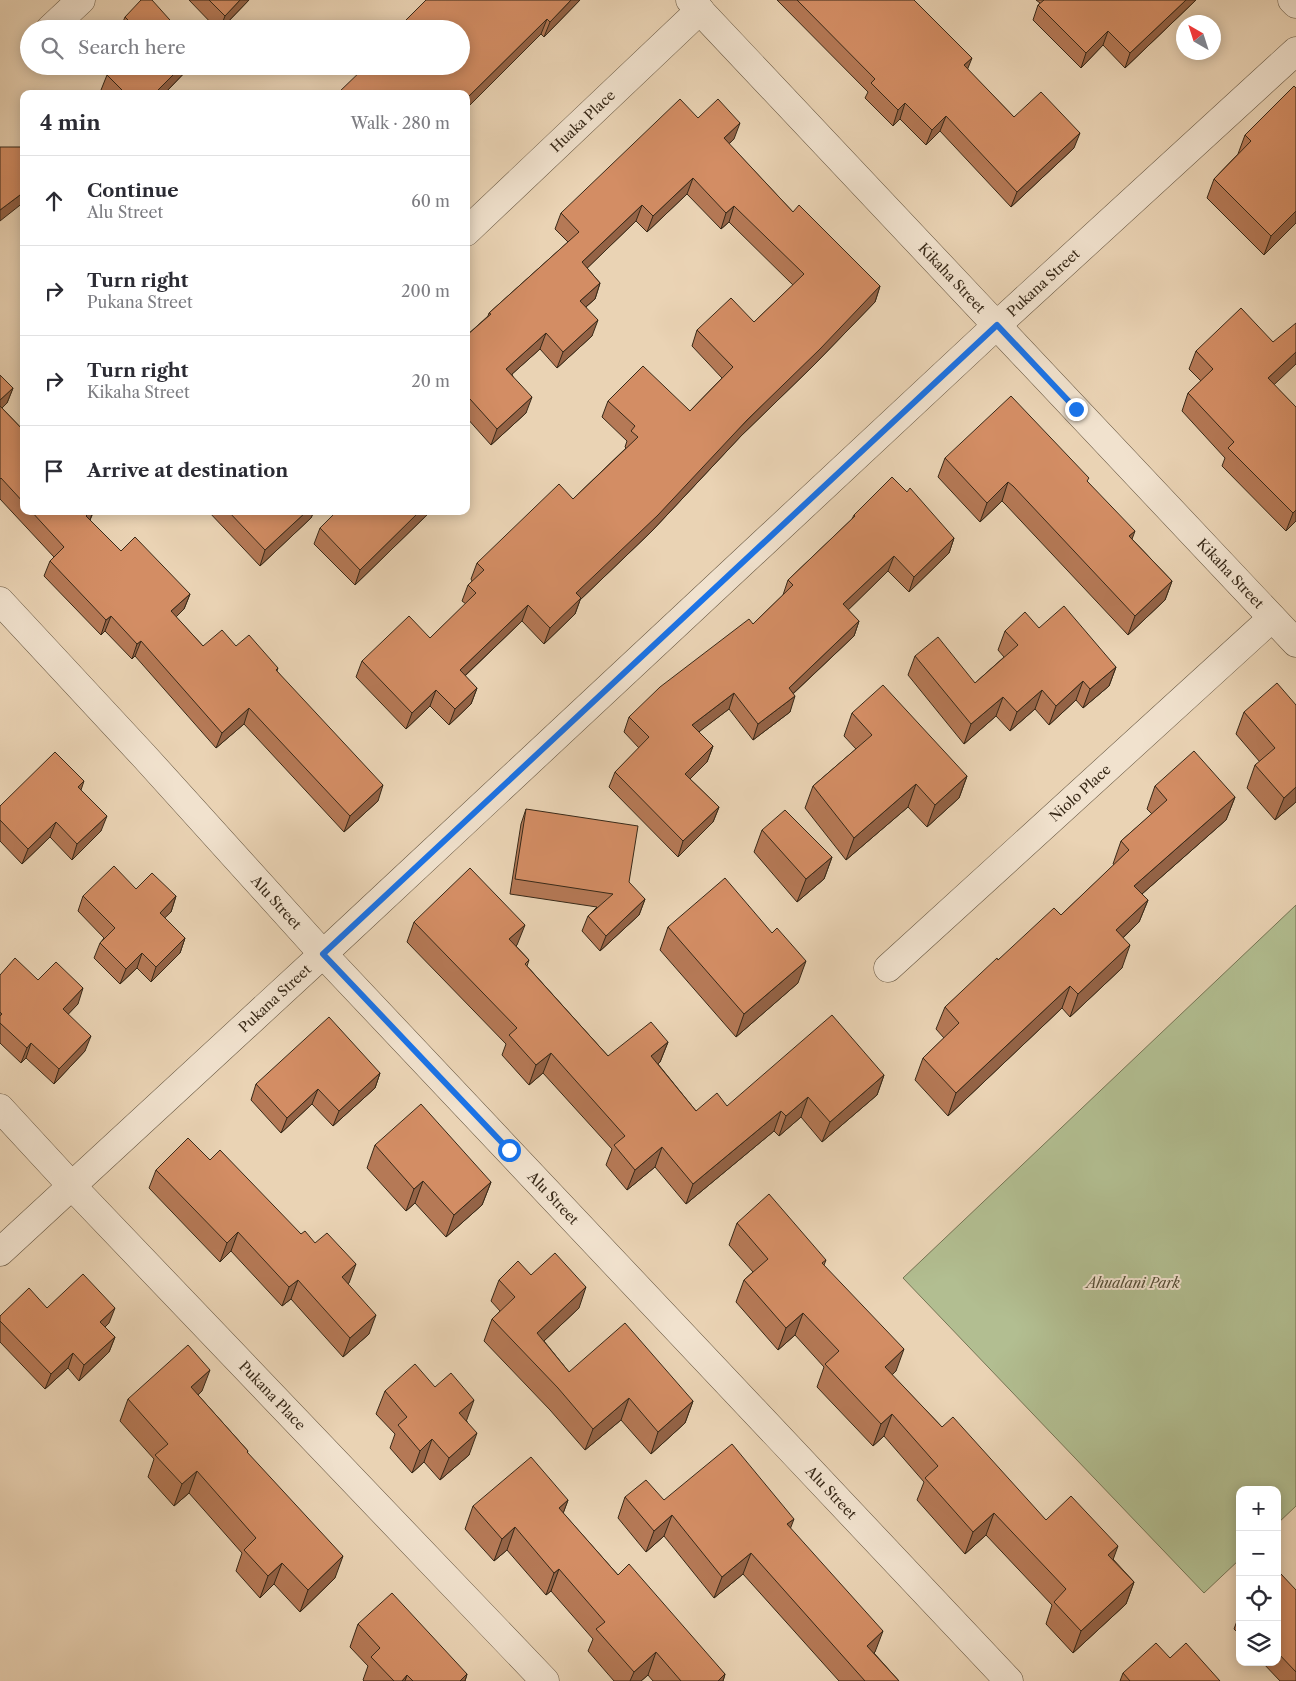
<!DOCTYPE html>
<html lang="en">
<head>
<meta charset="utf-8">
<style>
	body { margin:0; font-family:"Libre Caslon Text",serif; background:#f7f7f7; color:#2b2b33 }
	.controls { position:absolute; right:15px; bottom:15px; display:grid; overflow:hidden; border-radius:10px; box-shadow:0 2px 12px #0003 }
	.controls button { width:45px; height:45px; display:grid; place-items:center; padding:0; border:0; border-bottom:1px solid #e1e1e2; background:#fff; color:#2b2b33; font:25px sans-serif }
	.compass { position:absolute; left:1176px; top:15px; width:45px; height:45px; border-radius:50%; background:#fff; box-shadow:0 2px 12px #0003; rotate:321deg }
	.stop { position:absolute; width:15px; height:15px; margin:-11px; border:4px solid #1a73e8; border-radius:50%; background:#fff }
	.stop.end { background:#1a73e8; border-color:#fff; box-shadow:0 1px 5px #0008 }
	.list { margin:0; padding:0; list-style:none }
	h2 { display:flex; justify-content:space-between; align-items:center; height:65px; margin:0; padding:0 20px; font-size:21px }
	h2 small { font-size:16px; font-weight:400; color:#7c7c81 }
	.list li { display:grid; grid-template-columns:32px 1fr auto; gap:15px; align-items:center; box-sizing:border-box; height:90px; padding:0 20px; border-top:1px solid #e1e1e2 }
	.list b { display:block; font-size:19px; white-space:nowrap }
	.list p { margin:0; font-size:16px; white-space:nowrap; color:#7c7c81 }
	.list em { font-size:16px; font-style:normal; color:#7c7c81 }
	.icon { flex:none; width:28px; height:28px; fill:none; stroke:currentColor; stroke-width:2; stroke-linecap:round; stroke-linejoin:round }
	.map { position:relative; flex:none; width:1296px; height:1681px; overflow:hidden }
	.search { position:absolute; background:#fff; box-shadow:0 2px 12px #0003; left:20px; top:20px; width:450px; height:55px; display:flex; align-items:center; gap:12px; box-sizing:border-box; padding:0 18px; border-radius:28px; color:#7c7c81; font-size:19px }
	.panel { position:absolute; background:#fff; box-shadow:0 2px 12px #0003; left:20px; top:90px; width:450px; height:425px; border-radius:10px }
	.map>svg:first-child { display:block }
	.green { fill:#b2be91; stroke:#757454 }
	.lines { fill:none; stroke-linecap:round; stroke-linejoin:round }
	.minor-casing { stroke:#64543f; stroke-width:29 }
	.minor { stroke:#f1e2ce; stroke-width:28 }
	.wall { fill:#b57956; stroke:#382918 }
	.shaded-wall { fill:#946346; stroke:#382918 }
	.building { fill:#d38d64; stroke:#382918 }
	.route { stroke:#1a73e8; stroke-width:6 }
	.labels { text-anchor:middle; stroke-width:4; stroke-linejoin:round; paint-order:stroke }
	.street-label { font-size:14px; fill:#382918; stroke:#f1e2ce }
	.park-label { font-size:14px; font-style:italic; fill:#564e36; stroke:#f1e2ce }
</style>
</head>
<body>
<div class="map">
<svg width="1296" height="1681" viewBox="0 0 1296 1681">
	<rect width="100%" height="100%" fill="#ead3b4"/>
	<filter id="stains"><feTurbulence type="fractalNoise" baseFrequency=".004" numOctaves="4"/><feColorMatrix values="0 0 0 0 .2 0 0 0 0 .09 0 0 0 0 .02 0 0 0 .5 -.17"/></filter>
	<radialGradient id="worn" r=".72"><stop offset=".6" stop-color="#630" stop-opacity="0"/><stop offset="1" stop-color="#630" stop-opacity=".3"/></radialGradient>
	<path class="green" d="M 1296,905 L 1296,1506 L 1277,1524 L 1277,1490 L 1240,1490 L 1240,1559 L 1204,1593 L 903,1278 Z"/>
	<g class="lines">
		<g class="minor-casing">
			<g id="minor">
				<path id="s1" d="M 690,0 L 1296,643"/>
				<path d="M 1292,0 L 1296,4"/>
				<path d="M 50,29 L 81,0"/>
				<path id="s2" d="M 466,232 L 700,10"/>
				<path id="s3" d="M 0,601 L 144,756 L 323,954 L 1009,1681"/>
				<path id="s4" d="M 888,968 L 1272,618"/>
				<path id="s5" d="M 0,1108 L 71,1185 L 545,1681"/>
				<path id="s6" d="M 0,1252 L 323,954 L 997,325 L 1296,51"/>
			</g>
		</g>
		<use href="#minor" class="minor"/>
	</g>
	<g class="wall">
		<path d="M 189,0 L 249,0 L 221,29 L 217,29 Z"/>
		<path d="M 426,0 L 580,0 L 544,37 L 541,34 L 466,94 L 337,94 L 461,29 L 400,29 L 401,25 Z"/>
		<path d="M 777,0 L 914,0 L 967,69 L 1014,117 L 1074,148 L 1011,207 L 940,131 L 926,145 L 900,119 L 893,126 L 865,98 L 868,92 Z"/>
		<path d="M 1036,0 L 1196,0 L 1125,68 L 1103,45 L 1081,68 L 1033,20 L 1038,5 L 1040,3 Z"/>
		<path d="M 125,17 L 178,29 L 120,29 Z"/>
		<path d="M 116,66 L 191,66 L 164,94 L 105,94 L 101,90 L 107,75 Z"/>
		<path d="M 1296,88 L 1296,223 L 1264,255 L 1207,198 L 1214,179 L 1238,154 L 1245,135 Z"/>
		<path d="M 698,118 L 734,139 L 729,144 L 793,212 L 880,286 L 875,302 L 814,365 L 741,436 L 652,531 L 580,600 L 575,614 L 544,644 L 522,621 L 465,676 L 477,688 L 471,704 L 449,725 L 430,706 L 406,729 L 356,677 L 362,661 L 430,638 L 466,604 L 462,601 L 468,585 L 472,581 L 471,579 L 477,563 L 573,499 L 626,448 L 625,447 L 627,441 L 602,417 L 608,401 L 690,411 L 722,378 L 692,346 L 697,330 L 754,322 L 793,285 L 729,222 L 721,229 L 687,194 L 647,232 L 636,221 L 587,268 L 600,283 L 595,299 L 586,307 L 592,336 L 557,368 L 540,349 L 512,374 L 526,413 L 491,445 L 466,417 L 466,336 L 488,316 L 489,313 L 568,242 L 555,229 L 561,213 Z"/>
		<path d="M 1196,351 L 1274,385 L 1296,407 L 1296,521 L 1286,531 L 1222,466 L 1225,458 L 1182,411 L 1188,393 L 1201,381 L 1189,369 Z"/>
		<path d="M 0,375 L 13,388 L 7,403 L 2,408 L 24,431 L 24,511 L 94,511 L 90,520 L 121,551 L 190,594 L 184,609 L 176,617 L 203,646 L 236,646 L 278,668 L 277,671 L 378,801 L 344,832 L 244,724 L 216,748 L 135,656 L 132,659 L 105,631 L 101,635 L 44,576 L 50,561 L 54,557 L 0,499 Z"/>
		<path d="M 945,458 L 1088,482 L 1132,539 L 1172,581 L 1165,600 L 1128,635 L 1006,505 L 1002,501 L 980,522 L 938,477 Z"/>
		<path d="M 208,511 L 314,511 L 311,518 L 260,566 Z"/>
		<path d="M 431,511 L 355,585 L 314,544 L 320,528 Z"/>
		<path d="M 854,515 L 954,538 L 949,553 L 909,592 L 888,571 L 848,610 L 859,621 L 854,636 L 793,694 L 790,712 L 753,740 L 729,709 L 698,732 L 713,746 L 707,762 L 690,779 L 719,807 L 713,822 L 678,857 L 609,787 L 615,772 L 639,748 L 624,732 L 629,717 L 753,624 L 783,595 L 788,580 L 852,519 Z"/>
		<path d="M 1039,628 L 1116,667 L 1109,686 L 1083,708 L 1076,700 L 1049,725 L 1035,709 L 1010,731 L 996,716 L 964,744 L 908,675 L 915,656 L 975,683 L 1004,657 L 998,650 L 1005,631 Z"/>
		<path d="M 1296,705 L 1296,802 L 1275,820 L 1247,788 L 1255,765 L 1260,762 L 1236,734 L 1244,712 Z"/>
		<path d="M 852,713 L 967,776 L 959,798 L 927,827 L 908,807 L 846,860 L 805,808 L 813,786 L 856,749 L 844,736 Z"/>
		<path d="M 1155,786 L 1235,797 L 1226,820 L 1142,894 L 1148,900 L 1139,922 L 1123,938 L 1122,968 L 1070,1017 L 1062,1008 L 948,1116 L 915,1080 L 923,1058 L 944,1038 L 936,1029 L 945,1007 L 998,960 L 1061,915 L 1114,865 L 1113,864 L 1121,841 L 1152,814 L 1147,809 Z"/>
		<path d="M 81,790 L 101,831 L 72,860 L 50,837 L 22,864 L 0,841 L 0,806 Z"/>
		<path d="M 526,809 L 645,899 L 639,915 L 600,951 L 582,931 L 588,916 L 597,907 L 510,894 L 521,824 Z"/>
		<path d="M 762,830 L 832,857 L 824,879 L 797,902 L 754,852 Z"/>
		<path d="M 136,889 L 176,896 L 171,912 L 164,918 L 185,938 L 180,953 L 151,982 L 137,968 L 120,984 L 94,958 L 100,943 L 104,938 L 78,911 L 83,896 Z"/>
		<path d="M 414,922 L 517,945 L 516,946 L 529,960 L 527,966 L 608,1056 L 668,1042 L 660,1062 L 658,1064 L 696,1111 L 727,1106 L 884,1075 L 877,1095 L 822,1142 L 801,1117 L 779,1136 L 774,1131 L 686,1204 L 655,1167 L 627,1190 L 606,1165 L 612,1149 L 543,1073 L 529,1085 L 502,1055 L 506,1044 L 407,942 Z"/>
		<path d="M 668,927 L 798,983 L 736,1037 L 660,950 Z"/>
		<path d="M 0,975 L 38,980 L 78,1004 L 68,1014 L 85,1051 L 54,1084 L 26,1058 L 21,1063 L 0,1043 Z"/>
		<path d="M 380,1073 L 375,1088 L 333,1126 L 312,1104 L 281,1133 L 251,1100 L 256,1084 Z"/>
		<path d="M 375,1145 L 491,1182 L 482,1205 L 446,1237 L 415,1203 L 406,1211 L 367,1168 Z"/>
		<path d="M 210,1160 L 301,1234 L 349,1283 L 348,1284 L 369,1334 L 343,1357 L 291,1299 L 282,1306 L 231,1251 L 220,1262 L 149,1188 L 156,1170 Z"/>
		<path d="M 737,1223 L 826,1260 L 824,1265 L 896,1371 L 892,1375 L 942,1427 L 1046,1520 L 1113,1559 L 1134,1582 L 1126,1604 L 1073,1653 L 1046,1624 L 1052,1605 L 986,1535 L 965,1554 L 917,1500 L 924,1482 L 884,1436 L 873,1446 L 817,1387 L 824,1367 L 795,1335 L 778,1350 L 736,1302 L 744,1280 L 753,1272 L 729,1245 Z"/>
		<path d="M 531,1275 L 579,1308 L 544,1341 L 569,1372 L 693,1401 L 685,1423 L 651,1454 L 621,1420 L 585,1450 L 550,1410 L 484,1341 L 492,1319 L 500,1311 L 491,1301 L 499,1280 Z"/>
		<path d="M 47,1308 L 109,1323 L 105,1327 L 115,1337 L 109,1352 L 79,1381 L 68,1368 L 45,1389 L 0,1342 L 0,1316 Z"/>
		<path d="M 202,1391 L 198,1395 L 248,1451 L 247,1453 L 335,1578 L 300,1612 L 274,1584 L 260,1598 L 236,1571 L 242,1553 L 189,1493 L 174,1506 L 148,1477 L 154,1459 L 120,1421 L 128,1399 Z"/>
		<path d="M 385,1391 L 467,1421 L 469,1455 L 440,1480 L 424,1462 L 412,1473 L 390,1448 L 395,1434 L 376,1414 Z"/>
		<path d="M 625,1497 L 664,1500 L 790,1528 L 875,1652 L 874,1653 L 899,1681 L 839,1681 L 743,1574 L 714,1598 L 664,1536 L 646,1552 L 618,1518 Z"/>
		<path d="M 568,1500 L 563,1513 L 618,1575 L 725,1674 L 723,1681 L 653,1681 L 648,1675 L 641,1681 L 614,1681 L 588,1651 L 593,1639 L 551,1591 L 546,1595 L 507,1550 L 494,1561 L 465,1529 L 473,1506 Z"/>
		<path d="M 1277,1577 L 1296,1590 L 1296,1681 L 1280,1681 L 1262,1662 L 1277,1662 Z"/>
		<path d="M 1240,1613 L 1240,1635 L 1234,1629 Z"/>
		<path d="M 358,1624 L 467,1674 L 465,1681 L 364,1681 L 363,1680 L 368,1666 L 350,1647 Z"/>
		<path d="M 1170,1658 L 1220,1681 L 1120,1681 L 1123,1673 Z"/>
	</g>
	<g class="shaded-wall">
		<path d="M 240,0 L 249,0 L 221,29 L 220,29 L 225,16 Z"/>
		<path d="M 571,0 L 580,0 L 544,37 L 550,22 Z"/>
		<path d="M 1186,0 L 1196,0 L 1125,68 L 1130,53 Z"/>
		<path d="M 547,19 L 541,34 L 466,109 L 466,99 Z"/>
		<path d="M 1108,31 L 1103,45 L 1081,68 L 1086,53 Z"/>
		<path d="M 972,58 L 966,73 L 964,65 Z"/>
		<path d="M 182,66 L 191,66 L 164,94 L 154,94 Z"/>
		<path d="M 905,103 L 900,119 L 893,126 L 898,110 Z"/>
		<path d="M 946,116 L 940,131 L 926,145 L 932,130 Z"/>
		<path d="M 740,123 L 734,139 L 718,154 L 724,138 Z"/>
		<path d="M 1080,133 L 1074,148 L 1011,207 L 1017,192 Z"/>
		<path d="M 693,178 L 687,194 L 647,232 L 653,216 Z"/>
		<path d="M 24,192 L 24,202 L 0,221 L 0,210 Z"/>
		<path d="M 642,205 L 636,221 L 576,279 L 582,262 Z"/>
		<path d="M 734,206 L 729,222 L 721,229 L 726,213 Z"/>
		<path d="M 1296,211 L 1296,223 L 1264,255 L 1271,236 Z"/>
		<path d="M 600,283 L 595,299 L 574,317 L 580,301 Z"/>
		<path d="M 880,286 L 875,302 L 814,365 L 741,436 L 652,531 L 580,600 L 575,614 L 544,644 L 550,628 L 576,593 Z"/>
		<path d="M 598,320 L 592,336 L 557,368 L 563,352 Z"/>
		<path d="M 546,333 L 540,349 L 500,385 L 506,369 Z"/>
		<path d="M 1296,352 L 1296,364 L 1261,397 L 1268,378 Z"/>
		<path d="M 13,388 L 7,403 L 0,410 L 0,400 Z"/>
		<path d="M 532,397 L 526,413 L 491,445 L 497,429 Z"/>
		<path d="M 470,399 L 466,409 L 466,402 Z"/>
		<path d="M 1008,482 L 1002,501 L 980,522 L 987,503 Z"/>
		<path d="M 1296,510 L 1296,521 L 1286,531 L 1293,513 Z"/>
		<path d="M 91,511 L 93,511 L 89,523 L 86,516 Z"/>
		<path d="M 307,511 L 314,511 L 311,518 L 260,566 L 265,550 Z"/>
		<path d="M 420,511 L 431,511 L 355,585 L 360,570 Z"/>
		<path d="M 1135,531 L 1128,550 L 1129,536 Z"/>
		<path d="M 954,538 L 949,553 L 909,592 L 914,577 Z"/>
		<path d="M 894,556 L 888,571 L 838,620 L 843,604 Z"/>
		<path d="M 1172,581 L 1165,600 L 1128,635 L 1135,616 Z"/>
		<path d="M 190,594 L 184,609 L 166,627 L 171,611 Z"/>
		<path d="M 528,605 L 522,621 L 454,686 L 460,670 Z"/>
		<path d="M 111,616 L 105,631 L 101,635 L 106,620 Z"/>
		<path d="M 859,621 L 854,636 L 783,703 L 789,688 Z"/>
		<path d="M 141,641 L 135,656 L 132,659 L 137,644 Z"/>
		<path d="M 1116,667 L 1109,686 L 1083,708 L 1090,689 Z"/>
		<path d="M 1083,681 L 1076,700 L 1049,725 L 1056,706 Z"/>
		<path d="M 477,688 L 471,704 L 449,725 L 455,709 Z"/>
		<path d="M 436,690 L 430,706 L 406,729 L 412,713 Z"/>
		<path d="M 1042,690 L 1035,709 L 1010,731 L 1017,712 Z"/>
		<path d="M 734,693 L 729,709 L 687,741 L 692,725 Z"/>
		<path d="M 795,696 L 790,712 L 753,740 L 758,724 Z"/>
		<path d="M 1003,697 L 996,716 L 964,744 L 971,724 Z"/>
		<path d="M 249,708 L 244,724 L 216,748 L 222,733 Z"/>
		<path d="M 713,746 L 707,762 L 680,789 L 685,774 Z"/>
		<path d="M 967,776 L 959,798 L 927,827 L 935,805 Z"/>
		<path d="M 84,781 L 79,796 L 78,787 Z"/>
		<path d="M 916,784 L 908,807 L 846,860 L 854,838 Z"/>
		<path d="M 383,785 L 378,801 L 344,832 L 350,816 Z"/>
		<path d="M 1296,787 L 1296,802 L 1275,820 L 1284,798 Z"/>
		<path d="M 1235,797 L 1226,820 L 1126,908 L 1134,886 Z"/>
		<path d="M 719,807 L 713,822 L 678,857 L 683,841 Z"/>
		<path d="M 107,816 L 101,831 L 72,860 L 77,844 Z"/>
		<path d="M 56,822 L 50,837 L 22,864 L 28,849 Z"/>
		<path d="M 832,857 L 824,879 L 797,902 L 806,879 Z"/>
		<path d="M 176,896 L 171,912 L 154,928 L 160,913 Z"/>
		<path d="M 645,899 L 639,915 L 600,951 L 606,936 Z"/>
		<path d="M 1148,900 L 1139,922 L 1108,952 L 1116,930 Z"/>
		<path d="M 525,925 L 517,945 L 502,959 L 509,939 Z"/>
		<path d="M 185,938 L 180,953 L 151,982 L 156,967 Z"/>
		<path d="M 1130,945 L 1122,968 L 1070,1017 L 1078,994 Z"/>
		<path d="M 142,953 L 137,968 L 120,984 L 126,969 Z"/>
		<path d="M 806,961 L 798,983 L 736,1037 L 744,1014 Z"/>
		<path d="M 1070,986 L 1062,1008 L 948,1116 L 956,1093 Z"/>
		<path d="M 83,988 L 78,1004 L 58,1025 L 63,1009 Z"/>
		<path d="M 91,1036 L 85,1051 L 54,1084 L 59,1069 Z"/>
		<path d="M 668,1042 L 660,1062 L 644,1076 L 651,1056 Z"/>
		<path d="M 31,1043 L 26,1058 L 21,1063 L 27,1048 Z"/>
		<path d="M 551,1053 L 543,1073 L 529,1085 L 536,1065 Z"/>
		<path d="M 380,1073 L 375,1088 L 333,1126 L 339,1111 Z"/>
		<path d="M 884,1075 L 877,1095 L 822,1142 L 830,1122 Z"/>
		<path d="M 318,1089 L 312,1104 L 281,1133 L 287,1118 Z"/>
		<path d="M 808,1097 L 801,1117 L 779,1136 L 786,1116 Z"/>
		<path d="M 781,1111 L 774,1131 L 686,1204 L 693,1184 Z"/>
		<path d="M 662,1147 L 655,1167 L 627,1190 L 635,1170 Z"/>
		<path d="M 423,1181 L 415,1203 L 406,1211 L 414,1189 Z"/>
		<path d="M 491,1182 L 482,1205 L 446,1237 L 454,1215 Z"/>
		<path d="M 238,1232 L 231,1251 L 220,1262 L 227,1243 Z"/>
		<path d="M 356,1264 L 349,1283 L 335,1295 L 342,1277 Z"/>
		<path d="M 298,1280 L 291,1299 L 282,1306 L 289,1287 Z"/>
		<path d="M 586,1287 L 579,1308 L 529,1355 L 537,1333 Z"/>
		<path d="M 115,1308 L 109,1323 L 95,1337 L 100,1322 Z"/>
		<path d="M 803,1313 L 795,1335 L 778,1350 L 786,1328 Z"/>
		<path d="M 376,1315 L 369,1334 L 343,1357 L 350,1338 Z"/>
		<path d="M 115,1337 L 109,1352 L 79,1381 L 84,1365 Z"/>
		<path d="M 904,1349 L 896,1371 L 877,1389 L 885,1367 Z"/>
		<path d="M 73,1353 L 68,1368 L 45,1389 L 51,1374 Z"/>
		<path d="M 210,1370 L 202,1391 L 183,1409 L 191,1387 Z"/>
		<path d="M 629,1398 L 621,1420 L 585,1450 L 593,1429 Z"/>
		<path d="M 474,1400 L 466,1422 L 459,1413 Z"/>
		<path d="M 693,1401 L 685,1423 L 651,1454 L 658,1432 Z"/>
		<path d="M 892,1414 L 884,1436 L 873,1446 L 881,1424 Z"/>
		<path d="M 477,1433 L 469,1455 L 440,1480 L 449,1458 Z"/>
		<path d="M 432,1439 L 424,1462 L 412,1473 L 420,1451 Z"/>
		<path d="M 197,1471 L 189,1493 L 174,1506 L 182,1484 Z"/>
		<path d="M 568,1500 L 560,1522 L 559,1508 Z"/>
		<path d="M 994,1513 L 986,1535 L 965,1554 L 973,1532 Z"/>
		<path d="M 672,1515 L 664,1536 L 646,1552 L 654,1531 Z"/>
		<path d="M 794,1519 L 786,1540 L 787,1524 Z"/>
		<path d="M 515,1527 L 507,1550 L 494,1561 L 502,1539 Z"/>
		<path d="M 1118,1546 L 1110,1568 L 1108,1555 Z"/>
		<path d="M 751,1553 L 743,1574 L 714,1598 L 722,1577 Z"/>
		<path d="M 343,1556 L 335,1578 L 300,1612 L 308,1590 Z"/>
		<path d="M 282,1563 L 274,1584 L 260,1598 L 268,1576 Z"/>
		<path d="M 559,1569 L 551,1591 L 546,1595 L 554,1573 Z"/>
		<path d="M 1134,1582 L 1126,1604 L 1073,1653 L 1081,1631 Z"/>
		<path d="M 883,1631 L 875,1652 L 859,1667 L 867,1646 Z"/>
		<path d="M 656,1652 L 648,1675 L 641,1681 L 630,1681 L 634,1672 Z"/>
		<path d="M 467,1674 L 465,1681 L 460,1681 Z"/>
		<path d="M 725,1674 L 723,1681 L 718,1681 Z"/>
		<path d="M 407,1675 L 405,1681 L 402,1681 Z"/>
	</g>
	<g class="building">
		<path d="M 141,0 L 152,0 L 178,29 L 137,29 L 125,17 Z"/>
		<path d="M 209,0 L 240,0 L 225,16 Z"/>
		<path d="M 426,0 L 571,0 L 550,22 L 547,19 L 466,99 L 466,94 L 443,94 L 440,91 L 438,94 L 337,94 L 366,66 L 461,66 L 461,29 L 405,29 L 401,25 Z"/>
		<path d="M 797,0 L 914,0 L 972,58 L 964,65 L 1014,117 L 1041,92 L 1080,133 L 1017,192 L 946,116 L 932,130 L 905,103 L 898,110 L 871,83 L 875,79 Z"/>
		<path d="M 1044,0 L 1186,0 L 1130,53 L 1108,31 L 1086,53 L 1038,5 Z"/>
		<path d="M 116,66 L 182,66 L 154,94 L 126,94 L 107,75 Z"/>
		<path d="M 1294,86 L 1296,88 L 1296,211 L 1271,236 L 1214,179 L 1251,141 L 1245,135 Z"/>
		<path d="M 680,99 L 698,118 L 718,99 L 740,123 L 724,138 L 793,212 L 799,205 L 880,286 L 820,349 L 747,420 L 658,515 L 576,593 L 581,598 L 550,628 L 528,605 L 460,670 L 477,688 L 455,709 L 436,690 L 412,713 L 362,661 L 409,616 L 430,638 L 476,593 L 468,585 L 484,570 L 477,563 L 559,484 L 573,499 L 638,437 L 631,431 L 635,426 L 608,401 L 643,366 L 690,411 L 733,367 L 697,330 L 731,298 L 754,322 L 804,274 L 734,206 L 726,213 L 693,178 L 653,216 L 642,205 L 582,262 L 600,283 L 580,301 L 598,320 L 563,352 L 546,333 L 506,369 L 532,397 L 497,429 L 470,399 L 466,402 L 466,336 L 491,314 L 489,313 L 579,232 L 561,213 Z"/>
		<path d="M 0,147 L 24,147 L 24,192 L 0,210 Z"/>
		<path d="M 1241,308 L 1273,342 L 1296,323 L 1296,352 L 1268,378 L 1296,407 L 1296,510 L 1293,513 L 1228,448 L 1234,442 L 1188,393 L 1213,369 L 1196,351 Z"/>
		<path d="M 0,375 L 13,388 L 0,400 Z"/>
		<path d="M 1011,396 L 1089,478 L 1087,481 L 1135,531 L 1129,536 L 1172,581 L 1135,616 L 1013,486 L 1008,482 L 987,503 L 945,458 Z"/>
		<path d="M 0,406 L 24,431 L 24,503 L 1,478 L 0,479 Z"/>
		<path d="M 892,477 L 907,492 L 910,488 L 954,538 L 914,577 L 894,556 L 843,604 L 859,621 L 789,688 L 795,696 L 758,724 L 734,693 L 692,725 L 713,746 L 685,774 L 719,807 L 683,841 L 615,772 L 649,737 L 629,717 L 660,687 L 749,619 L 753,624 L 793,585 L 788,580 L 855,516 L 854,515 Z"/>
		<path d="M 31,511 L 91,511 L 86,516 L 121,551 L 135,537 L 190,594 L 171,611 L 203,646 L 222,630 L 236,646 L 249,635 L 278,668 L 276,670 L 383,785 L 350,816 L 249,708 L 222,733 L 141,641 L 137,644 L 111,616 L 106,620 L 50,561 L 64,547 Z"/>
		<path d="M 228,511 L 307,511 L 265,550 Z"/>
		<path d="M 337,511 L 420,511 L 360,570 L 320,528 Z"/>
		<path d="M 1064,606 L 1116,667 L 1090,689 L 1083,681 L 1056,706 L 1042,690 L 1017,712 L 1003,697 L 971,724 L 915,656 L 938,637 L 975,683 L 1018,645 L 1005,631 L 1025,612 L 1039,628 Z"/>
		<path d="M 1277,683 L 1296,705 L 1296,787 L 1284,798 L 1255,765 L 1275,748 L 1244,712 Z"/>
		<path d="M 883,685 L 967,776 L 935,805 L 916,784 L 854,838 L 813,786 L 872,735 L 852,713 Z"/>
		<path d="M 1194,751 L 1235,797 L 1134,886 L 1148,900 L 1116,930 L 1130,945 L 1078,994 L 1070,986 L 956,1093 L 923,1058 L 959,1023 L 945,1007 L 997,958 L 998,960 L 1054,908 L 1061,915 L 1129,850 L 1121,841 L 1167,800 L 1155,786 Z"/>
		<path d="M 55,752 L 84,781 L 78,787 L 107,816 L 77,844 L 56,822 L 28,849 L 0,820 L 0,806 Z"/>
		<path d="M 526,809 L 638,826 L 629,882 L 645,899 L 606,936 L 588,916 L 613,894 L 515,879 Z"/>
		<path d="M 785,810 L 832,857 L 806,879 L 762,830 Z"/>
		<path d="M 114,866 L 136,889 L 152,873 L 176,896 L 160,913 L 185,938 L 156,967 L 142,953 L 126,969 L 100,943 L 115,928 L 83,896 Z"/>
		<path d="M 470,868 L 525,925 L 509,939 L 529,960 L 525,964 L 608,1056 L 651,1022 L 668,1042 L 651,1056 L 696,1111 L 717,1093 L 727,1106 L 832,1015 L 884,1075 L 830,1122 L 808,1097 L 786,1116 L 781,1111 L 693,1184 L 662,1147 L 635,1170 L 614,1145 L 625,1136 L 551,1053 L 536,1065 L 509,1035 L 517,1028 L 414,922 Z"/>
		<path d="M 725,878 L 772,933 L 777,928 L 806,961 L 744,1014 L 668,927 Z"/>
		<path d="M 15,958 L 38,980 L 56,962 L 83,988 L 63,1009 L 91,1036 L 59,1069 L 31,1043 L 27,1048 L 0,1023 L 0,1016 L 2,1014 L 0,1012 L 0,975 Z"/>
		<path d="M 329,1017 L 380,1073 L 339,1111 L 318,1089 L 287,1118 L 256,1084 Z"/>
		<path d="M 421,1104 L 491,1182 L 454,1215 L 423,1181 L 414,1189 L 375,1145 Z"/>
		<path d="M 188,1138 L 210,1160 L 220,1150 L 301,1234 L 305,1231 L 315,1243 L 327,1233 L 356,1264 L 342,1277 L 376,1315 L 350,1338 L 298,1280 L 289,1287 L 238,1232 L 227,1243 L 156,1170 Z"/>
		<path d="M 769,1194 L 826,1260 L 822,1263 L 904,1349 L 885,1367 L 942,1427 L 953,1417 L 1046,1520 L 1071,1496 L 1118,1546 L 1108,1555 L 1134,1582 L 1081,1631 L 1054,1602 L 1066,1589 L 994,1513 L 973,1532 L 925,1478 L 938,1466 L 892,1414 L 881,1424 L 825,1364 L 839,1351 L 803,1313 L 786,1328 L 744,1280 L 768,1259 L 737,1223 Z"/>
		<path d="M 555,1253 L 586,1287 L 537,1333 L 569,1372 L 625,1323 L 693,1401 L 658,1432 L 629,1398 L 593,1429 L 558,1388 L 492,1319 L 515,1297 L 499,1280 L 518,1261 L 531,1275 Z"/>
		<path d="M 83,1274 L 115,1308 L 100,1322 L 115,1337 L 84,1365 L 73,1353 L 51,1374 L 0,1321 L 0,1316 L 29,1288 L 47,1308 Z"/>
		<path d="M 188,1345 L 210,1370 L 191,1387 L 248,1451 L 247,1452 L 343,1556 L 308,1590 L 282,1563 L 268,1576 L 244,1550 L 256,1538 L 197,1471 L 182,1484 L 155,1455 L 168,1444 L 128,1399 Z"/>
		<path d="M 415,1364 L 435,1387 L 451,1373 L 474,1400 L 459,1413 L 477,1433 L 449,1458 L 432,1439 L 420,1451 L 398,1425 L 407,1417 L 385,1391 Z"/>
		<path d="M 732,1444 L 794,1519 L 787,1524 L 883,1631 L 867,1646 L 899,1681 L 865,1681 L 751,1553 L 722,1577 L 672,1515 L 654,1531 L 625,1497 L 646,1480 L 664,1500 Z"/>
		<path d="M 531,1457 L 568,1500 L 559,1508 L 618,1575 L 629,1564 L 725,1674 L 718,1681 L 681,1681 L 656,1652 L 634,1672 L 596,1629 L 605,1622 L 559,1569 L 554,1573 L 515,1527 L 502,1539 L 473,1506 Z"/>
		<path d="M 1281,1574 L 1296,1590 L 1296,1672 L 1277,1652 L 1277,1577 Z"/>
		<path d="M 392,1593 L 467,1674 L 460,1681 L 413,1681 L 407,1675 L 402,1681 L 394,1681 L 371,1657 L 380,1648 L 358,1624 Z"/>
		<path d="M 1156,1643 L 1170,1658 L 1186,1643 L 1220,1681 L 1130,1681 L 1123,1673 Z"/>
	</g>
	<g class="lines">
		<path class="route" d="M 509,1150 L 323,954 L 997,325 L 1076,409"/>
	</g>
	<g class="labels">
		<g class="street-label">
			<text dy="5" stroke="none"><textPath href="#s2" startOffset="161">Huaka Place</textPath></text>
			<text dy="5" stroke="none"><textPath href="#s1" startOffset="382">Kikaha Street</textPath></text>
			<text dy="5" stroke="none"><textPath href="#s6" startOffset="1424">Pukana Street</textPath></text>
			<text dy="5" stroke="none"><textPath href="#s1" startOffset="788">Kikaha Street</textPath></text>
			<text dy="5" stroke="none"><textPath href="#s4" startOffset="260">Niolo Place</textPath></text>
			<text dy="5" stroke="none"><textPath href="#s3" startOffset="409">Alu Street</textPath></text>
			<text dy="5" stroke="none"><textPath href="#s6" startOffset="374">Pukana Street</textPath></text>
			<text dy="5" stroke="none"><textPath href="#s3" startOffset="814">Alu Street</textPath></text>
			<text dy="5" stroke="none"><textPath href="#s5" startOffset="396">Pukana Place</textPath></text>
			<text dy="5" stroke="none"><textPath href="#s3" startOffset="1219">Alu Street</textPath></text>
		</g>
		<g class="park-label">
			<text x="1133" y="1288">Ahualani Park</text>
		</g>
	</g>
	<rect width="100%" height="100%" filter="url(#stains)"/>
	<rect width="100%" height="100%" fill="url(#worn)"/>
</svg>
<div class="controls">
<button>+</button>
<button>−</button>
<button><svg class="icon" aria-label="locate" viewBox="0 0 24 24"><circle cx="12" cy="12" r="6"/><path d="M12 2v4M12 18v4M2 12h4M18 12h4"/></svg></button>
<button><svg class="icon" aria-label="layers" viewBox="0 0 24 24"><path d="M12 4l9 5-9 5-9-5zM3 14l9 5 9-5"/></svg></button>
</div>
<svg class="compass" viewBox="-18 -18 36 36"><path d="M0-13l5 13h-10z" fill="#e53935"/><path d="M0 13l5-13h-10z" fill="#7c7c81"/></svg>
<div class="stop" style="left:509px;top:1150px"></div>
<div class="stop end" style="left:1076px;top:409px"></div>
<div class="search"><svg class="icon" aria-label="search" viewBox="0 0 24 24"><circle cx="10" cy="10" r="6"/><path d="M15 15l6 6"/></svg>Search here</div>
<section class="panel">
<h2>4 min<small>Walk · 280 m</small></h2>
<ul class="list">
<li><svg class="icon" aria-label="ahead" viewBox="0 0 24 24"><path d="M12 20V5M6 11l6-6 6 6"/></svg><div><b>Continue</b><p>Alu Street</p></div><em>60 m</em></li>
<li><svg class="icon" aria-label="right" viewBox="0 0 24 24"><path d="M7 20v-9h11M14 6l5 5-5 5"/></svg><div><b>Turn right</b><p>Pukana Street</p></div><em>200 m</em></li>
<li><svg class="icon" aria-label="right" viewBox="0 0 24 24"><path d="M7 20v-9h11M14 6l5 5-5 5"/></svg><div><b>Turn right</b><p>Kikaha Street</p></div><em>20 m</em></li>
<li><svg class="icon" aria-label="arrive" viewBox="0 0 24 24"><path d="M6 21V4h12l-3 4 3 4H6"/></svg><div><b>Arrive at destination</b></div></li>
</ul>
</section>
</div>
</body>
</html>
